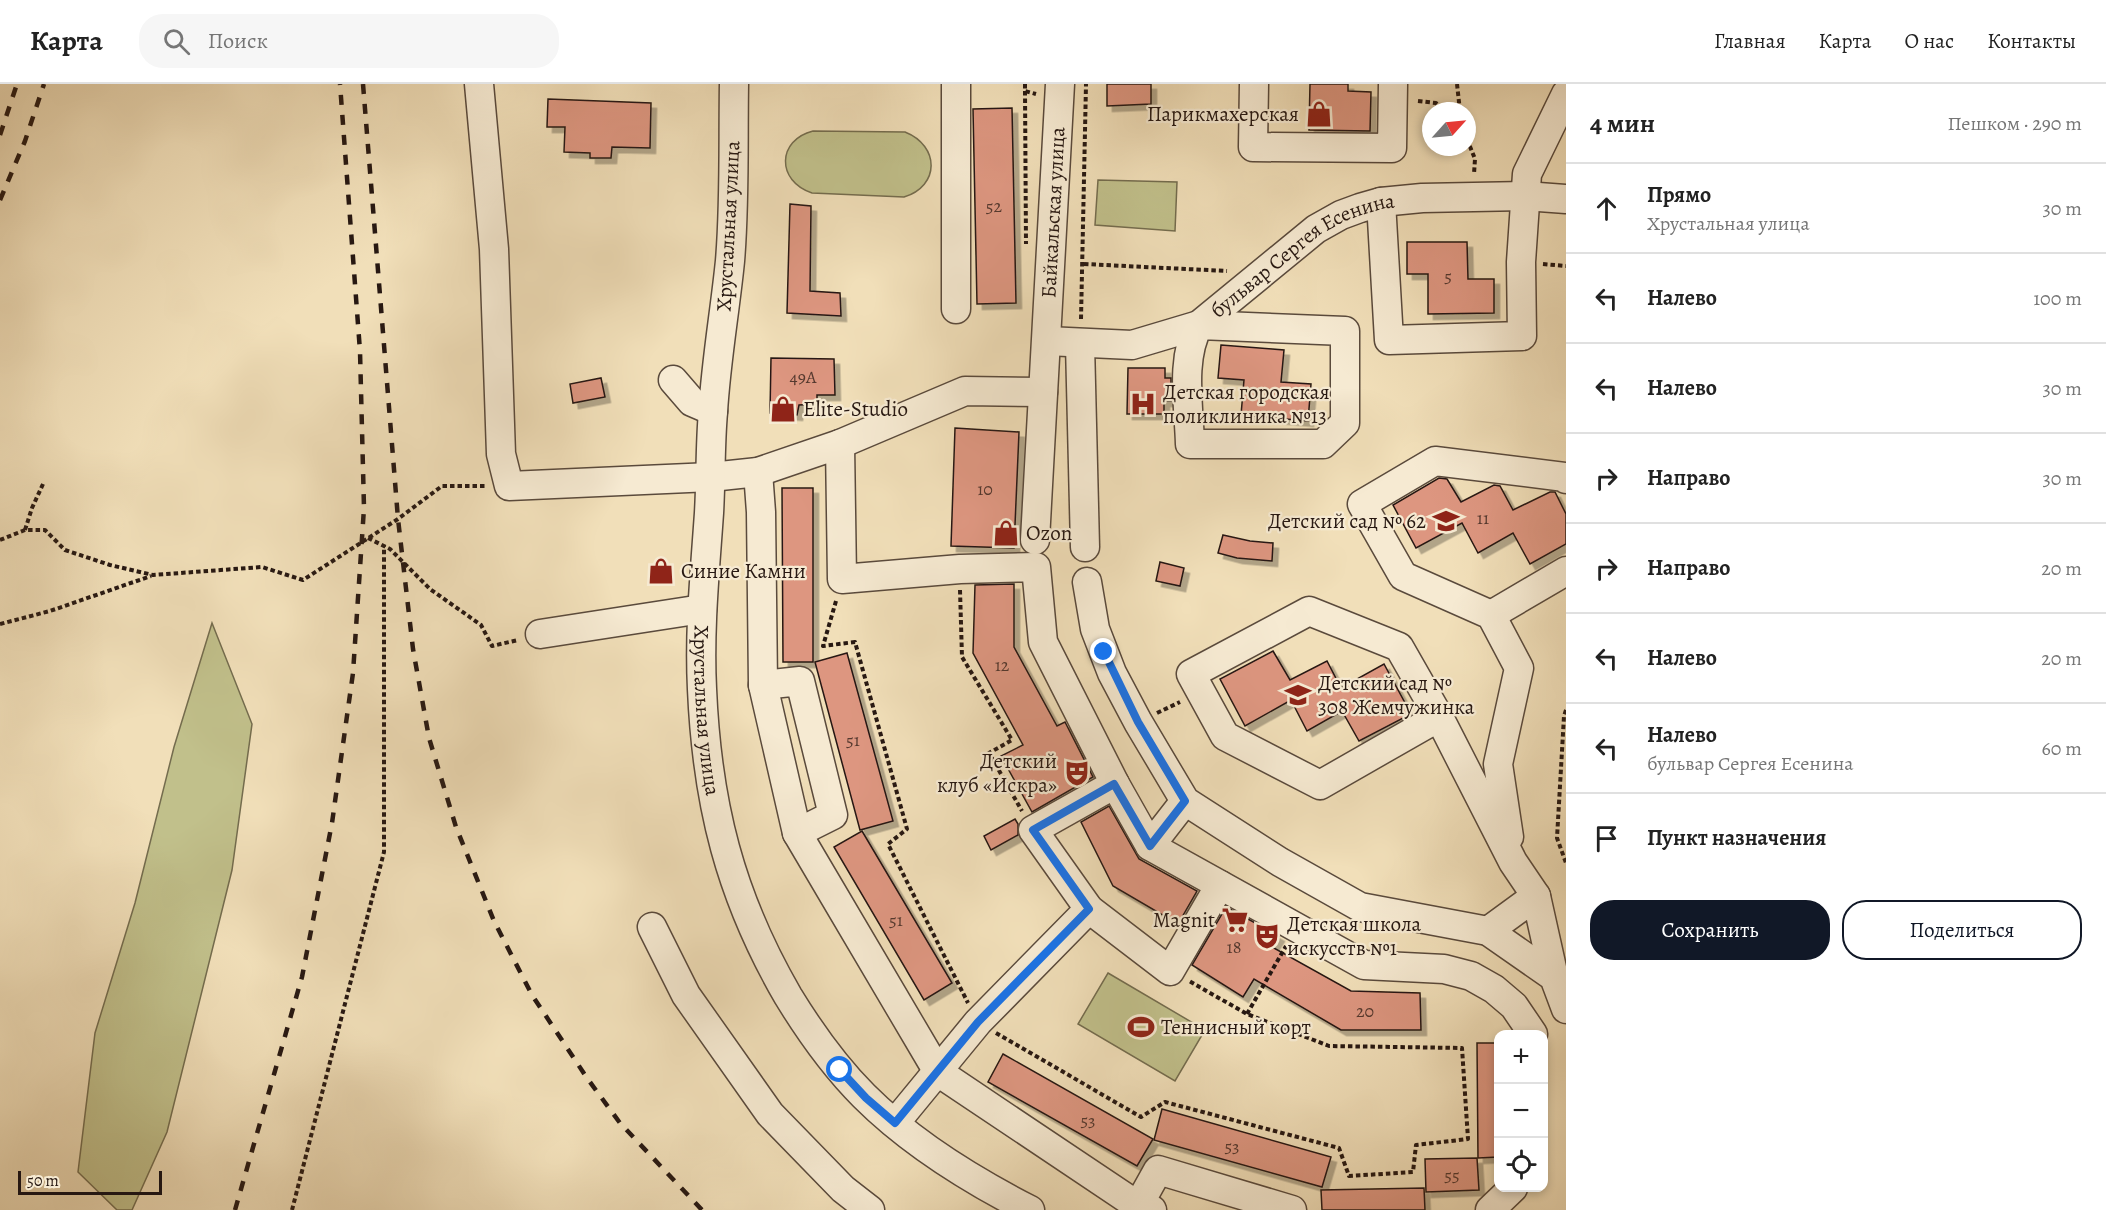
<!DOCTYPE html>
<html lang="ru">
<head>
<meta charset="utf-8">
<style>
	body { margin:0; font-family:Alegreya,serif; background:#f6f6f6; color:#222 }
	.controls { position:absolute; right:18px; bottom:18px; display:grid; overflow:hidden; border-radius:12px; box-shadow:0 3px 9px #0003 }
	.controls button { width:54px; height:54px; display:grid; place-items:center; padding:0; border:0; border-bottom:2px solid #e0e0e0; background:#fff; color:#222; font:30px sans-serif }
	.compass { position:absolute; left:1422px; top:18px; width:54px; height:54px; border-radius:50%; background:#fff; box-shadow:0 3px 9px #0003; rotate:63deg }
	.scale { position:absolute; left:18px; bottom:15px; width:144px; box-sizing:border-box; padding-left:6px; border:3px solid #271812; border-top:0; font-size:16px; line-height:21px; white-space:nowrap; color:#271812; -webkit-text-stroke:4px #f6ead2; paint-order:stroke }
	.stop { position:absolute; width:18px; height:18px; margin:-14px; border:4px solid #1a73e8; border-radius:50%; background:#fff }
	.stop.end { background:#1a73e8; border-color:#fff; box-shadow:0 2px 6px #0008 }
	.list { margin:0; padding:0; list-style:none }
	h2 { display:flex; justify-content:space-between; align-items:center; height:78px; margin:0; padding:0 24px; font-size:26px }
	h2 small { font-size:20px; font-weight:400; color:#767676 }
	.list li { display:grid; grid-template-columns:39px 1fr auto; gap:18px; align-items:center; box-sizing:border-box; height:90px; padding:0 24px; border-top:2px solid #e0e0e0 }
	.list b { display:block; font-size:22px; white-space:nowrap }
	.list p { margin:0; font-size:20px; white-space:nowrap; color:#767676 }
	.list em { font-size:20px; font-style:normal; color:#767676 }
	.actions { display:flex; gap:12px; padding:18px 24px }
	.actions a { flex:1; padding:14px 0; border:2px solid #111827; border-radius:24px; text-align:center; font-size:21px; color:#111827 }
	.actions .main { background:#111827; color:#fff }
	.icon { flex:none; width:33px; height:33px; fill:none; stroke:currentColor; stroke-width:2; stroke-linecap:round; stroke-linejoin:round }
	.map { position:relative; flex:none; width:1566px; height:1126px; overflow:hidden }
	header { display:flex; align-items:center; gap:36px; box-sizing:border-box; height:84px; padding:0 30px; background:#fff; border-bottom:2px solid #e0e0e0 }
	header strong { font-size:28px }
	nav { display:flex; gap:33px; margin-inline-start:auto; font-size:21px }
	.search { width:420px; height:54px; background:#f6f6f6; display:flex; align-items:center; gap:15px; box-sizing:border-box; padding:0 21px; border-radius:24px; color:#767676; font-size:22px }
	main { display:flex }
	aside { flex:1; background:#fff }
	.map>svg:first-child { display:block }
	.green { fill:#c1c08b; stroke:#746c4e; stroke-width:1.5 }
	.building { fill:#dd9680; stroke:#271812; stroke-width:1.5; filter:url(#shadow) }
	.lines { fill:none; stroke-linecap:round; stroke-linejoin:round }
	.minor-casing { stroke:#5a4a3c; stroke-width:31 }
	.path { stroke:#271812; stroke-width:4; stroke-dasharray:4.5 3; stroke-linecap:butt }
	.minor { stroke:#f6ead2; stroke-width:28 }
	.rail { stroke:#271812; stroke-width:4.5; stroke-dasharray:10 10; stroke-linecap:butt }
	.route { stroke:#1a73e8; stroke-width:8 }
	.labels { text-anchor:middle; stroke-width:4.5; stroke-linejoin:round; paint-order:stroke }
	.number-label { font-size:18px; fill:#54382e }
	.poi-label { font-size:21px; fill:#271812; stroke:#f6ead2; text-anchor:start }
	.street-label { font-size:21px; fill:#271812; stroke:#f6ead2 }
</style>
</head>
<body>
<header>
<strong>Карта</strong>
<div class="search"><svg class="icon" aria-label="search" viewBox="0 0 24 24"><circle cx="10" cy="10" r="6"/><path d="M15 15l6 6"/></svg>Поиск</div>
<nav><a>Главная</a><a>Карта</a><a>О нас</a><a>Контакты</a></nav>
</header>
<main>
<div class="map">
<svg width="1566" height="1126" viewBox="0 0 1566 1126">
	<defs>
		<filter id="shadow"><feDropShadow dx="5.5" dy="5.5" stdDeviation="0" flood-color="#0004"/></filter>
	</defs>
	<rect width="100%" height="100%" fill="#f1dfb9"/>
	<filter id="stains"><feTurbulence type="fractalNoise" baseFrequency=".00333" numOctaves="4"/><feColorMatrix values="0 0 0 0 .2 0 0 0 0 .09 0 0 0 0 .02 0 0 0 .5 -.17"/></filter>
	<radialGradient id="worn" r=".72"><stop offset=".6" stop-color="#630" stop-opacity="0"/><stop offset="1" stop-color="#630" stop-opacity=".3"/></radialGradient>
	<g class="green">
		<path d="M 813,47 L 905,48 C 940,62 940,102 904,113 L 812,109 C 776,97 777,56 813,47 Z"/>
		<path d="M 1098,96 L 1177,98 L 1175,147 L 1095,141 Z"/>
		<path d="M 212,539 L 252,640 L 232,786 L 167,1048 L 132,1126 L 117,1126 L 78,1088 L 95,949 L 135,819 L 174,663 Z"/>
		<path d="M 1108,889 L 1205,946 L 1175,997 L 1078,940 Z"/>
	</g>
	<g class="building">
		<path d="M 1107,0 L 1151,0 L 1151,20 L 1107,22 Z"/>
		<path d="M 1310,0 L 1348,0 L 1348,7 L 1371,8 L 1370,47 L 1309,46 Z"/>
		<path d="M 548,15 L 651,19 L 650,64 L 612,63 L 611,74 L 590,74 L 590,69 L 564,68 L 565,43 L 547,43 Z"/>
		<path d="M 1012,24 L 1016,219 L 977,220 L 973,25 Z"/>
		<path d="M 790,120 L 811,122 L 810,207 L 840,209 L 841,232 L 787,229 Z"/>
		<path d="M 1407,158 L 1467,158 L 1468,195 L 1494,195 L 1494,229 L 1428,230 L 1428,190 L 1407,190 Z"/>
		<path d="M 1221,261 L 1284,266 L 1281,298 L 1311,300 L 1308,337 L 1241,331 L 1244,296 L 1218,294 Z"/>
		<path d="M 771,274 L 834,275 L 835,311 L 817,311 L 817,320 L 799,321 L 797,331 L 770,329 Z"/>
		<path d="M 1128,284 L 1165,284 L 1165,294 L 1171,294 L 1171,317 L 1164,317 L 1164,330 L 1127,330 Z"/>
		<path d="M 601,294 L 605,313 L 573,319 L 570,300 Z"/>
		<path d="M 955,344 L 1019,348 L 1014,464 L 951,462 Z"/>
		<path d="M 1439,394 L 1447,395 L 1461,418 L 1494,401 L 1500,402 L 1513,426 L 1550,408 L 1555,408 L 1566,430 L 1566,460 L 1530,480 L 1513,449 L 1478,469 L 1462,439 L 1416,464 L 1393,421 Z"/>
		<path d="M 782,404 L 813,404 L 813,578 L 783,578 Z"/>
		<path d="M 1223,451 L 1250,457 L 1273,459 L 1272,477 L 1237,474 L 1218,469 Z"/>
		<path d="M 1160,478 L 1184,484 L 1180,502 L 1156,497 Z"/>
		<path d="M 1014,500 L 1014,563 L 1057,642 L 1065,638 L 1093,693 L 1032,728 L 1001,672 L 1023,661 L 973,569 L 975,501 Z"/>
		<path d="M 1273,567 L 1290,596 L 1327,577 L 1341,604 L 1384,580 L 1411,630 L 1359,657 L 1342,627 L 1307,647 L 1291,616 L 1245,642 L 1220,595 Z"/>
		<path d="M 847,569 L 893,737 L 860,746 L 815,578 Z"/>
		<path d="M 1109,722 L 1139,775 L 1197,807 L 1178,840 L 1113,802 L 1081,738 Z"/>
		<path d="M 1015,735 L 1018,740 L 1018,751 L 991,766 L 984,752 Z"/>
		<path d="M 862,747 L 952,899 L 924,916 L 834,763 Z"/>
		<path d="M 1226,823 L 1279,852 L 1272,863 L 1351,907 L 1420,909 L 1421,946 L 1341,946 L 1254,895 L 1243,913 L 1192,881 Z"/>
		<path d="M 1477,959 L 1498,959 L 1498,1073 L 1478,1074 Z"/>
		<path d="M 1003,970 L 1153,1055 L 1137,1082 L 988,998 Z"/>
		<path d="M 1162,1025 L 1331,1073 L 1322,1103 L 1154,1056 Z"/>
		<path d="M 1477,1074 L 1479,1106 L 1426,1108 L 1425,1075 Z"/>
		<path d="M 1424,1104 L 1425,1126 L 1322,1126 L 1321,1106 Z"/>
	</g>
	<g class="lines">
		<g class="minor-casing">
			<g id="minor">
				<path d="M 479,0 L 494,165 L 501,370 L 509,402 L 711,393 L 758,388 L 840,360 L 842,495 L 960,485 L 1036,483 L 1043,558 L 1115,700 L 1150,762 L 1364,881 L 1444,885 L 1471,892 L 1494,905 L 1514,922 L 1533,950"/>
				<path id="s1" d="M 734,0 C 733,59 735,118 730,177 C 725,227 716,277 713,328 C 710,361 711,395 709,429 C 705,487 699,546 702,605 C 707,720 730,812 788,912 C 810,948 834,982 864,1012 C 910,1058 973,1097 1030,1126"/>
				<path d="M 956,0 L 956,225"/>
				<path d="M 1254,0 L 1253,63 L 1392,64 L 1393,0"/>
				<path d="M 1381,118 L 1389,256 L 1522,252 L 1521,178 L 1527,90 L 1566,10"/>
				<path d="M 1199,241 L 1345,247 L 1345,339 L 1323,360 L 1190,360 C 1189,323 1180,274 1199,241 Z"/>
				<path id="s2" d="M 1047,257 L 1132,261 L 1199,241 L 1316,145 L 1341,131 L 1360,124 L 1381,118 L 1422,114 L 1525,112 L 1566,115"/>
				<path d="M 1080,260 L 1085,463"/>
				<path d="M 673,296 L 692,318 L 713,327"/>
				<path d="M 840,360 L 965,307 L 1043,308"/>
				<path d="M 758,388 L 761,428 L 763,601 L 797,749 L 938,988 L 1138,1122 L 1152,1126"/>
				<path id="s3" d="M 1035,456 L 1060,0"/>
				<path d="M 1087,498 L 1095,545 L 1112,589 L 1138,638 L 1185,717 L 1280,778 L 1360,823 L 1488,847 L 1554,893 L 1566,925"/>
				<path d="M 1491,531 L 1566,487"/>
				<path d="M 540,550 L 702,525"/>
				<path d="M 763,601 L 800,597 L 833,731 L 797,749"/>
				<path d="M 1439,633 L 1399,563 L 1309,527 L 1191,590 L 1225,652 L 1320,701 L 1439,633 L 1513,778 L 1536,812"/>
				<path d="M 1115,700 L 1033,746 L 1089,825 L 1170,887 L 1220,801"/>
				<path d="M 1509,753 L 1498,680 L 1519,584 L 1491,531 L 1403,492 L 1362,420 L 1435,377 L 1565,393 L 1566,395"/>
				<path d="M 1150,762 L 1185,717"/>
				<path d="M 652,843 L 686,911 L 770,1030 L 843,1105 L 870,1126"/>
				<path d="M 1488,847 L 1536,812 L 1554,893"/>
				<path d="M 895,1039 L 978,938 L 1089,825"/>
				<path d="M 1138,1122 L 1158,1086 L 1292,1126"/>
				<path d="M 1490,1126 L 1513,1104"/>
			</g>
		</g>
		<g class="path">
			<path d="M 1025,0 L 1025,7 L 1036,10"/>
			<path d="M 1457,0 L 1460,27"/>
			<path d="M 1025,7 L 1026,160"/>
			<path d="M 1418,17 L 1436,19 L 1445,27"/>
			<path d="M 1467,55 L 1475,75 L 1474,90"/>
			<path d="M 1084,180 L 1227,187"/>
			<path d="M 1543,180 L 1566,182"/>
			<path d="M 1081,235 L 1086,0"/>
			<path d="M 25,446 L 32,424 L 43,400"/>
			<path d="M 368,454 L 390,465 L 430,505 L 481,541 L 492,562 L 518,556"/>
			<path d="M 0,456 L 25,446 L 45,446 L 65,466 L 110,481 L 153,491 L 262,483 L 303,496 L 398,435 L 442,402 L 487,402"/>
			<path d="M 960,506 L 962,573 L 1012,656 L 989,669 L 1022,727"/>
			<path d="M 836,517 L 823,562 L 855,558 L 907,745 L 888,760 L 968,919"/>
			<path d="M 0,540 L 50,527 L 151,492"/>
			<path d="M 1566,626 L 1564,632 L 1557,754 L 1566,779"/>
			<path d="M 1157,629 L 1180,618"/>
			<path d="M 1247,930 L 1286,862"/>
			<path d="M 996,949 L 1141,1033 L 1165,1018 L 1339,1064 L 1349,1092 L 1413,1088 L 1416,1061 L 1468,1055 L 1462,964 L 1329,962 L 1247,930 L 1189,897"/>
			<path d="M 292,1126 L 384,768 L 384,462"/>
		</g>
		<use href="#minor" class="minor"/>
		<g class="rail">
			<path d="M 363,0 L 398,435 L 413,565 L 429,654 L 456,743 L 494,837 L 532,911 L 587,994 L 620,1039 L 702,1126"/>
			<path d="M 0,51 L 17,0"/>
			<path d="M 0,116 L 25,57 L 44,0"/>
			<path d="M 235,1126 L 302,893 L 332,739 L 353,589 L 364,424 L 360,267 L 340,0"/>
		</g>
	</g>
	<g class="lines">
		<path class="route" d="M 840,986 L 866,1014 L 895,1039 L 978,938 L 1089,825 L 1033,746 L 1114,700 L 1150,762 L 1185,717 L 1138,638 L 1104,568"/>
	</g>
	<defs>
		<g id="shop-bare" transform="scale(2.07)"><path d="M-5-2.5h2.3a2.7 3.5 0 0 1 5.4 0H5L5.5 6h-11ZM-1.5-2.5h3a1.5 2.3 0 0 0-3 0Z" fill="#8f2418" stroke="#f6ead2" stroke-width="2.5" paint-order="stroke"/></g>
		<g id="hospital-bare" transform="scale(2.07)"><path d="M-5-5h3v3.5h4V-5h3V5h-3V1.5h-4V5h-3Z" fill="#8f2418" stroke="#f6ead2" stroke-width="2.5" paint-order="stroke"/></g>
		<g id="school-bare" transform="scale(2.07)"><path d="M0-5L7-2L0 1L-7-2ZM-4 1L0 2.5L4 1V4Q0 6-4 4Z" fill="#8f2418" stroke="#f6ead2" stroke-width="2.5" paint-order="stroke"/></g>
		<g id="theatre-bare" transform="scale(2.07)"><path d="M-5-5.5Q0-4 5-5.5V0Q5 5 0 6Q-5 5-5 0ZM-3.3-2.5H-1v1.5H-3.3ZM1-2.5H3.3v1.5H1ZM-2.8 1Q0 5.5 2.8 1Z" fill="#8f2418" stroke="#f6ead2" stroke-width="2.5" paint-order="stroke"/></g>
		<g id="supermarket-bare" transform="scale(2.07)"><path d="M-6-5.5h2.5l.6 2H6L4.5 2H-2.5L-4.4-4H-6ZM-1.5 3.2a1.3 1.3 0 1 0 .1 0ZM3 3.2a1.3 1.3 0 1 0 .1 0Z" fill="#8f2418" stroke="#f6ead2" stroke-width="2.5" paint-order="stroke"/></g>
		<g id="stadium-bare" transform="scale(2.07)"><path d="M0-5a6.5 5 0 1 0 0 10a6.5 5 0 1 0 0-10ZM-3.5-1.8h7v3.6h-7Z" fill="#8f2418" stroke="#f6ead2" stroke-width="2.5" paint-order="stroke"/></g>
	</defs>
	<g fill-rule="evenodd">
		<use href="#shop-bare" x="1319" y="30"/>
		<use href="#hospital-bare" x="1143" y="320"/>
		<use href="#shop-bare" x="783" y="325"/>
		<use href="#school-bare" x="1446" y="437"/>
		<use href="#shop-bare" x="1006" y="449"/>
		<use href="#shop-bare" x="661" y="487"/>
		<use href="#school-bare" x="1298" y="611"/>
		<use href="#theatre-bare" x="1077" y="689"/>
		<use href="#supermarket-bare" x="1235" y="836"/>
		<use href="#theatre-bare" x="1267" y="852"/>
		<use href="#stadium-bare" x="1141" y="943"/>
	</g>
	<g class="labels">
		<g class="number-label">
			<text x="994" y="128">52</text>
			<text x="1448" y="198">5</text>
			<text x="803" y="299">49А</text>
			<text x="985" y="411">10</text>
			<text x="1483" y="440">11</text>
			<text x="1002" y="587">12</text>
			<text x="853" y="662">51</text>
			<text x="896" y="842">51</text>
			<text x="1234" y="869">18</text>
			<text x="1365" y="933">20</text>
			<text x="1088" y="1042">53</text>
			<text x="1232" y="1068">53</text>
			<text x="1452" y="1097">55</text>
		</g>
		<g class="poi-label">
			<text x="1299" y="37" text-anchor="end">Парикмахерская</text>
			<text x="1163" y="315">Детская городская<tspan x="1163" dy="24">поликлиника №13</tspan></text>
			<text x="803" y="332">Elite-Studio</text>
			<text x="1426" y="444" text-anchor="end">Детский сад № 62</text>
			<text x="1026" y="456">Ozon</text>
			<text x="681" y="494">Синие Камни</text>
			<text x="1318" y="606">Детский сад №<tspan x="1318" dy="24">308 Жемчужинка</tspan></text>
			<text x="1057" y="684" text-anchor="end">Детский<tspan x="1057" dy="24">клуб «Искра»</tspan></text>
			<text x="1215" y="843" text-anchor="end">Magnit</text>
			<text x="1287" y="847">Детская школа<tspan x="1287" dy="24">искусств №1</tspan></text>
			<text x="1161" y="950">Теннисный корт</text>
		</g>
		<g class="street-label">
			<text dy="7" stroke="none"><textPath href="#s3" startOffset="328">Байкальская улица</textPath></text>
			<text transform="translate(728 142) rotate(-87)" y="7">Хрустальная улица</text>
			<text dy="7" stroke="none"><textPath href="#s2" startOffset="282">бульвар Сергея Есенина</textPath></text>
			<text dy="7" stroke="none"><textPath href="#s1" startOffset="628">Хрустальная улица</textPath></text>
		</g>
	</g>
	<rect width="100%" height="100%" filter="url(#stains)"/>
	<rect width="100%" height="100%" fill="url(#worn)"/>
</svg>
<div class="controls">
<button>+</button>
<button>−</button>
<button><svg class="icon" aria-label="locate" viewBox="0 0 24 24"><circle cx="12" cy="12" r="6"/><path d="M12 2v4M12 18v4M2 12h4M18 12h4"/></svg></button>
</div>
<svg class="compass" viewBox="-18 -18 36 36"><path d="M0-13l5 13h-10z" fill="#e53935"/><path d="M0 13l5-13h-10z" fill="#767676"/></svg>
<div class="scale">50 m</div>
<div class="stop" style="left:840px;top:986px"></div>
<div class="stop end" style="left:1104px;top:568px"></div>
</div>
<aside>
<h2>4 мин<small>Пешком · 290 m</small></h2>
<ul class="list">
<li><svg class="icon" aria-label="ahead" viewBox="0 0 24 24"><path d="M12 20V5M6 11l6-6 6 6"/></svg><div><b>Прямо</b><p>Хрустальная улица</p></div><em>30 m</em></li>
<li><svg class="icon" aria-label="left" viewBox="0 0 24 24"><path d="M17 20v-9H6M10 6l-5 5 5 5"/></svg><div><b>Налево</b></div><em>100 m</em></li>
<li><svg class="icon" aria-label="left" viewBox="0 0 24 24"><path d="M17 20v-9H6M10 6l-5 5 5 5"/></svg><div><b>Налево</b></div><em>30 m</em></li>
<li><svg class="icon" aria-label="right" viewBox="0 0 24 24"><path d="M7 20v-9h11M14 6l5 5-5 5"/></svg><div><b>Направо</b></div><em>30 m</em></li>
<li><svg class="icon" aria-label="right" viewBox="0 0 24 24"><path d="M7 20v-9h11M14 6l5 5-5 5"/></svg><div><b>Направо</b></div><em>20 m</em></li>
<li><svg class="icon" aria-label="left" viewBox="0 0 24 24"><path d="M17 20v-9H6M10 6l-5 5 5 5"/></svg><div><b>Налево</b></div><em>20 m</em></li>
<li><svg class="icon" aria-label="left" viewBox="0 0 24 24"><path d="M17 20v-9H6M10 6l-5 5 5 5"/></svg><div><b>Налево</b><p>бульвар Сергея Есенина</p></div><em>60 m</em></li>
<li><svg class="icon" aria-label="arrive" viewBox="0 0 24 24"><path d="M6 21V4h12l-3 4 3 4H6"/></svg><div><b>Пункт назначения</b></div></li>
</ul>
<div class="actions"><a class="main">Сохранить</a><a>Поделиться</a></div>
</aside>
</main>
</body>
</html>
